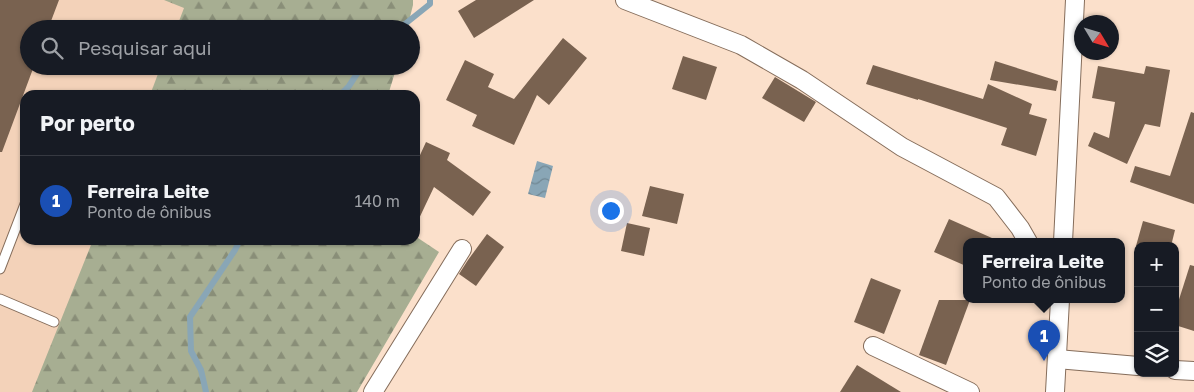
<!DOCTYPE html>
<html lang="pt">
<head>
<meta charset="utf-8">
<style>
	body { margin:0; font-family:"Golos Text",sans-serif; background:#20242c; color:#f1f3f6 }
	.controls { position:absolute; right:15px; bottom:15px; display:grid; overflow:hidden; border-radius:10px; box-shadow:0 1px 4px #0004 }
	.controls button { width:45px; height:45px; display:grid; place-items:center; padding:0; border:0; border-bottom:1px solid #363941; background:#171b24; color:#f1f3f6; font:25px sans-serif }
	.compass { position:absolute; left:1074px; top:15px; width:45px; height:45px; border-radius:50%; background:#171b24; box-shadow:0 1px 4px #0004; rotate:128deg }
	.you { position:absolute; left:610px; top:210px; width:18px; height:18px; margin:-12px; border:4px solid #fff; border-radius:50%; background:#1a73e8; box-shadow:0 0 0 8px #1a73e833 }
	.badge { display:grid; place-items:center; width:32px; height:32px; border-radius:50%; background:#b45309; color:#fff; font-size:16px; font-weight:700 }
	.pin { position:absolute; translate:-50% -41px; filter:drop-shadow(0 1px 2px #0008) }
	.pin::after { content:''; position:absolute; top:26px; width:18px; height:15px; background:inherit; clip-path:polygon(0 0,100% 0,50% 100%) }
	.popup { position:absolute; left:963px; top:238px; width:162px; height:65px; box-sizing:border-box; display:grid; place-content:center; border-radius:10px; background:#171b24; filter:drop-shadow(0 1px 4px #0005); font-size:16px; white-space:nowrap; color:#9ea1a6 }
	.popup b { font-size:19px; color:#f1f3f6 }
	.popup::after { content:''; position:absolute; left:50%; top:100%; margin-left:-10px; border:10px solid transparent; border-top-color:#171b24 }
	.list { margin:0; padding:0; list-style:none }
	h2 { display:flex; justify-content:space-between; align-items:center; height:65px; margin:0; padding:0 20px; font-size:21px }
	h2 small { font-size:16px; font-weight:400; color:#9ea1a6 }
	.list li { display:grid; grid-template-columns:32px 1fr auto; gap:15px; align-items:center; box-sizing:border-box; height:90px; padding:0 20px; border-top:1px solid #363941 }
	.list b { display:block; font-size:19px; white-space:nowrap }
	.list p { margin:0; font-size:16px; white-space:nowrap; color:#9ea1a6 }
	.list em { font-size:16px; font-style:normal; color:#9ea1a6 }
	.icon { flex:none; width:28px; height:28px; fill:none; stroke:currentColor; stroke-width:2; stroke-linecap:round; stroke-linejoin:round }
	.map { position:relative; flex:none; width:1194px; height:392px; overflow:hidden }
	.search { position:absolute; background:#171b24; box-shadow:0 1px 4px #0004; left:20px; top:20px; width:400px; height:55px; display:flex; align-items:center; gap:12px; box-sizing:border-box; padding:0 18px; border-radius:28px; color:#9ea1a6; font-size:19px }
	.panel { position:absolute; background:#171b24; box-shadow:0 1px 4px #0004; left:20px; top:90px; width:400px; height:155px; border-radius:15px }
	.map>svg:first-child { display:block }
	.built { fill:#f3d2b9 }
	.forest { fill:url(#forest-firs) }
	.water { fill:url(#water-waves) }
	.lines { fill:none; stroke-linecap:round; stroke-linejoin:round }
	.stream { stroke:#89a6b6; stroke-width:6 }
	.building { fill:#796250 }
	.service-casing { stroke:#856d5b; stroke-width:11 }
	.minor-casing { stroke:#856d5b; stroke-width:20 }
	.service { stroke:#fff; stroke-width:9 }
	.minor { stroke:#fff; stroke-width:18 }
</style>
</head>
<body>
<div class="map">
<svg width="1194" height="392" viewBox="0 0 1194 392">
	<defs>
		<pattern id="forest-firs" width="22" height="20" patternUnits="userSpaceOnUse" patternTransform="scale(1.25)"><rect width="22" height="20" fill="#a7ae92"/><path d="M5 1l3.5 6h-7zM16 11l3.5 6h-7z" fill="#898e78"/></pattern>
		<pattern id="water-waves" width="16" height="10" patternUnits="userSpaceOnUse" patternTransform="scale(1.25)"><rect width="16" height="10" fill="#89a6b6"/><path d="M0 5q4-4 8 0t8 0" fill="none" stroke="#718894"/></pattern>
	</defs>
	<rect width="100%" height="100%" fill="#fbe0cb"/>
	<path class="built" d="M 0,0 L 190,0 L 180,29 L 29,29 L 29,66 L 166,66 L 155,95 L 25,95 L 25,240 L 99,240 L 39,392 L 0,392 Z"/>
	<g class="forest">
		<path d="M 164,0 L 413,0 L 413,5 L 407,29 L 176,29 L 184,8 Z"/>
		<path d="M 161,66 L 397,66 L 388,95 L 150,95 Z"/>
		<path d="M 415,236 L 439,252 L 357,392 L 32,392 L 93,240 L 415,240 Z"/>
	</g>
	<path class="water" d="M 537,161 L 553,166 L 545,198 L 528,194 Z"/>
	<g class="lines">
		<g class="stream">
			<path d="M 390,29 L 405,24 L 430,4 L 430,0"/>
			<path d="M 340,95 L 349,86 L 362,66"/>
			<path d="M 206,392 L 201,370 L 191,351 L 190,317 L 235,250 L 240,240"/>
		</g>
	</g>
	<g class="building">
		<path d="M 0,0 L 59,0 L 48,29 L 29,29 L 29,66 L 34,66 L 2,152 L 0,152 Z"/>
		<path d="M 476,0 L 534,0 L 474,38 L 458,11 Z"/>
		<path d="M 563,38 L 587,58 L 549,105 L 537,95 L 514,145 L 472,126 L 477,115 L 446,100 L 465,60 L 494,74 L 488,87 L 514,99 Z"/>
		<path d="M 683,56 L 717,67 L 706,100 L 672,89 Z"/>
		<path d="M 995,61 L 1058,81 L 1056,91 L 990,80 Z"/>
		<path d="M 873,65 L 983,99 L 988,84 L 1032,104 L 1029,114 L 1047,119 L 1036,156 L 1001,145 L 1007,128 L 918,99 L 918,100 L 866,84 Z"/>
		<path d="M 1098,66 L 1144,74 L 1146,66 L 1170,70 L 1160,127 L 1145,124 L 1127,164 L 1088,146 L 1094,132 L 1109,138 L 1115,102 L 1092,98 Z"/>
		<path d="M 775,77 L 816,102 L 804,122 L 762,98 Z"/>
		<path d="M 1191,112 L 1194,113 L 1194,204 L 1130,182 L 1135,166 L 1170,176 Z"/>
		<path d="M 426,142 L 450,153 L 447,160 L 491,192 L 473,216 L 434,187 L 415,227 L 415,166 Z"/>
		<path d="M 650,186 L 684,194 L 677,224 L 642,216 Z"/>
		<path d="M 949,219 L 1001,242 L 966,242 L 966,266 L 934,252 Z"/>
		<path d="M 1143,221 L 1175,230 L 1171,246 L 1136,246 Z"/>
		<path d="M 627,223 L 650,228 L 644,256 L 621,251 Z"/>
		<path d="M 487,234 L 504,247 L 476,286 L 459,274 L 468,260 Z"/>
		<path d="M 1190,265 L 1194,266 L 1194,331 L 1175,325 L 1175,312 Z"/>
		<path d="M 871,278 L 901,290 L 884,334 L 854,322 Z"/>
		<path d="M 939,300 L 970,300 L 946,365 L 919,355 Z"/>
		<path d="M 857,365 L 901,392 L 840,392 Z"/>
	</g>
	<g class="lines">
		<g class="service-casing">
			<g id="service">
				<path d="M 0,269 L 25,204"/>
				<path d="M 0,299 L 54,322"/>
			</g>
		</g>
		<g class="minor-casing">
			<g id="minor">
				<path d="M 625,0 L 741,45 L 802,80 L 902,147 L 996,197 L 1020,228 L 1028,242"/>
				<path d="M 1063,242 L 1075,0"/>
				<path d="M 873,346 L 970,392"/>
				<path d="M 1057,359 L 1138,366"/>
				<path d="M 1175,370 L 1194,371"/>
				<path d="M 373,392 L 462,249"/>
				<path d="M 1055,392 L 1060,300"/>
			</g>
		</g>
		<use href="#service" class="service"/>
		<use href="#minor" class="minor"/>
	</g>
</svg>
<div class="controls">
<button>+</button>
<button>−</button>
<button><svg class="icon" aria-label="layers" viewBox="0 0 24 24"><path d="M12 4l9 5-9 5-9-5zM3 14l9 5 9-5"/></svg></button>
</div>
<svg class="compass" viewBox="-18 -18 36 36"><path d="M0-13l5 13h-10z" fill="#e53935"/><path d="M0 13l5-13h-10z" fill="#9ea1a6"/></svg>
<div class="you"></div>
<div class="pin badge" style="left:1044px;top:361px;background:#1a4fb4">1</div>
<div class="popup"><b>Ferreira Leite</b>Ponto de ônibus</div>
<div class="search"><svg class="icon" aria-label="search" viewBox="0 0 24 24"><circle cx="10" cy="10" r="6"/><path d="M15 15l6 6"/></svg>Pesquisar aqui</div>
<section class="panel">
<h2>Por perto<small></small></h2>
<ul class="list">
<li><span class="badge" style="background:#1a4fb4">1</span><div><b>Ferreira Leite</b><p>Ponto de ônibus</p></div><em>140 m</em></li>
</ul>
</section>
</div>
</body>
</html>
